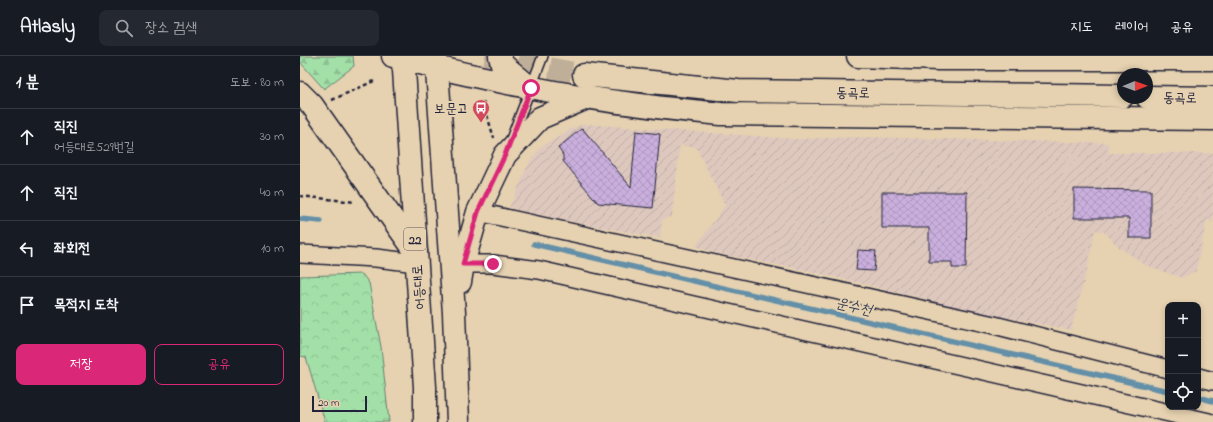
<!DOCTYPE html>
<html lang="ko">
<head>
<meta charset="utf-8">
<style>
	body { margin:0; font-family:"Indie Flower","Poor Story",sans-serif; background:#242831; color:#f1f3f6 }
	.controls { position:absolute; right:12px; bottom:12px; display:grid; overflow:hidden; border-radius:8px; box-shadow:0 2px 6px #0003 }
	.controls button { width:36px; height:36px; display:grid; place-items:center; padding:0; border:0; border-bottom:1px solid #363941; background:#171b24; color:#f1f3f6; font:20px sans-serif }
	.compass { position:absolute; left:817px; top:12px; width:36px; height:36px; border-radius:50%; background:#171b24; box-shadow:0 2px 6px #0003; rotate:89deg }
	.scale { position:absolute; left:12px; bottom:10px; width:55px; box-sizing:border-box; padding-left:4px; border:2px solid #22223b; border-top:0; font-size:11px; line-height:14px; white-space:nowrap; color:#22223b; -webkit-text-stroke:3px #e6d2b0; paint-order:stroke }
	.stop { position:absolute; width:12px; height:12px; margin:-9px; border:3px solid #db2777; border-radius:50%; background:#fff }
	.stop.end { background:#db2777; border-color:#fff; box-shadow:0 1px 4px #0008 }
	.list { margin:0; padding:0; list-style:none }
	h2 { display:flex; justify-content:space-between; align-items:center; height:52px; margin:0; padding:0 16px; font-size:17px }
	h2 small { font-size:13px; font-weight:400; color:#9ea1a6 }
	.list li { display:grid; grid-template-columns:26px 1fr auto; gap:12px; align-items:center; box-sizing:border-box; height:56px; padding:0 16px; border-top:1px solid #363941 }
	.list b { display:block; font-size:15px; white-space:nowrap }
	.list p { margin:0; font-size:13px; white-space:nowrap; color:#9ea1a6 }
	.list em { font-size:13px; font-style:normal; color:#9ea1a6 }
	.actions { display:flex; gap:8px; padding:12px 16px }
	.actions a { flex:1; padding:9px 0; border:1px solid #db2777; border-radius:8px; text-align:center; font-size:14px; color:#db2777 }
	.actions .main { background:#db2777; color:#fff }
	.icon { flex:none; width:22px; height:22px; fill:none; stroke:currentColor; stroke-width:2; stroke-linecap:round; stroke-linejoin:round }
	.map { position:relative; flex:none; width:913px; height:366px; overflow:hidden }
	header { display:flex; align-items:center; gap:24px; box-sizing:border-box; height:56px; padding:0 20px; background:#171b24; border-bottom:1px solid #363941 }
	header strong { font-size:19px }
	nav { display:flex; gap:22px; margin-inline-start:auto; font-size:14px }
	.search { width:280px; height:36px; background:#242831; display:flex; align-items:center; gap:10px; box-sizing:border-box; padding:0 14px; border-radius:8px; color:#9ea1a6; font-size:15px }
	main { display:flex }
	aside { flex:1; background:#171b24 }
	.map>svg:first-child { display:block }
	.industrial { fill:url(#industrial-furrows) }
	.forest { fill:url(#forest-firs); stroke:#628172 }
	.park { fill:url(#park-crowns); stroke:#628172 }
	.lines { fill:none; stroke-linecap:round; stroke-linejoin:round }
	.stream { stroke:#648fa8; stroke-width:5.5 }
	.building { fill:url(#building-cross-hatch); stroke:#22223b }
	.secondary-tunnel { stroke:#bfaf99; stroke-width:22; stroke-dasharray:22 11; stroke-linecap:butt }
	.lane-casing { stroke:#22223b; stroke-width:12 }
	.street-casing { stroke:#22223b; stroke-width:20 }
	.secondary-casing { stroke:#22223b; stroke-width:25 }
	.primary-casing { stroke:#22223b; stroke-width:25 }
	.path { stroke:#22223b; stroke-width:2.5; stroke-dasharray:4 3; stroke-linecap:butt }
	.lane { stroke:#e6d2b0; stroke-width:9 }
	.street { stroke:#e6d2b0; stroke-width:17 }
	.secondary { stroke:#e6d2b0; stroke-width:22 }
	.primary { stroke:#e6d2b0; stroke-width:22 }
	.route { stroke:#db2777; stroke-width:5 }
	.labels { text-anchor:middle; stroke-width:4; stroke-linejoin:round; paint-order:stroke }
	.shield { fill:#e6d2b0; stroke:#5d575e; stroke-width:1 }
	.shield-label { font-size:13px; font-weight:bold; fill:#22223b }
	.street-label { font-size:14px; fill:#22223b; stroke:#e6d2b0 }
	.poi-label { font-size:14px; fill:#22223b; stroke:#e6d2b0; text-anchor:end }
	.water-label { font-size:15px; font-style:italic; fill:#323d56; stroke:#e6d2b0 }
</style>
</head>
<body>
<header>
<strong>Atlasly</strong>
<div class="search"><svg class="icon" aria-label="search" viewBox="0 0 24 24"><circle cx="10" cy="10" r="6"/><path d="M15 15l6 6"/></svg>장소 검색</div>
<nav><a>지도</a><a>레이어</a><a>공유</a></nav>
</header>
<main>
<aside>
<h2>1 분<small>도보 · 80 m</small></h2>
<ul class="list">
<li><svg class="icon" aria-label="ahead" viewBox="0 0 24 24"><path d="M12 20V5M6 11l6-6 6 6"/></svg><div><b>직진</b><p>어등대로529번길</p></div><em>30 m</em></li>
<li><svg class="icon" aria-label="ahead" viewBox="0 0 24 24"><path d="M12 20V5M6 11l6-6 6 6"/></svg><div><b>직진</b></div><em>40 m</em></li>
<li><svg class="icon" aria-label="left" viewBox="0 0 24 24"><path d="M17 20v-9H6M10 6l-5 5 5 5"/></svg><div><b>좌회전</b></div><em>10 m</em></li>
<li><svg class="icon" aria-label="arrive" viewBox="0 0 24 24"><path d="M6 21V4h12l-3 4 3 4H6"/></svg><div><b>목적지 도착</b></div></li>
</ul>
<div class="actions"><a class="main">저장</a><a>공유</a></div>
</aside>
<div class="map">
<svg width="913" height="366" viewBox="0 0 913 366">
	<defs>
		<pattern id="industrial-furrows" width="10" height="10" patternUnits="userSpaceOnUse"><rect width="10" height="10" fill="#dec8be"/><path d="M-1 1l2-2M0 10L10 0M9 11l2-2" fill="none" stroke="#beaca4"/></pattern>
		<pattern id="forest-firs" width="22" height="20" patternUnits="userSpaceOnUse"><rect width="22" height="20" fill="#a3e0a8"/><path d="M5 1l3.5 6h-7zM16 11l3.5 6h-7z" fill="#8cc092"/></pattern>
		<pattern id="park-crowns" width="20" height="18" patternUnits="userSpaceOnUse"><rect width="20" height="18" fill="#a3e0a8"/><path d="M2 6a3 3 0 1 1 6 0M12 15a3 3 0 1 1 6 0" fill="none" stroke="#8cc092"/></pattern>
		<pattern id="building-cross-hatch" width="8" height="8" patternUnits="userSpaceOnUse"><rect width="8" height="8" fill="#caafdd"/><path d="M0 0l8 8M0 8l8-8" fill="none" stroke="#ad96bf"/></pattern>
	</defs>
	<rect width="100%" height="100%" fill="#e6d2b0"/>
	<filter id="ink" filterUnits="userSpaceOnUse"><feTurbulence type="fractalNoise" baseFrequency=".025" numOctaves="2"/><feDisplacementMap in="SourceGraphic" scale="8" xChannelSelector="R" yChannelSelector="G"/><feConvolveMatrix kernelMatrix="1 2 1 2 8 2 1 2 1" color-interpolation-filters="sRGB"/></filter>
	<g filter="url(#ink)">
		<path class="industrial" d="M 284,68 L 497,83 L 564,81 L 808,87 L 809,97 L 913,97 L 913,167 L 907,164 L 896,215 L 882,222 L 847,210 L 820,192 L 804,176 L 795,174 L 789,206 L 771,274 L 664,254 L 622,242 L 504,214 L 415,197 L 396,190 L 425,150 L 396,91 L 383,90 L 380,87 L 372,160 L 362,164 L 360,182 L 277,167 L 209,152 L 230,105 L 241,91 L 271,73 Z"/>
		<path class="forest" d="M 0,0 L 53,0 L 54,10 L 24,33 L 0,6 Z"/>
		<path class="park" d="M 62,218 L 69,227 L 81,291 L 89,366 L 25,366 L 6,301 L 0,300 L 0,220 Z"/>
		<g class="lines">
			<g class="stream">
				<path d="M 0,163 L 21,165"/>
				<path d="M 234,188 L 868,335"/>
				<path d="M 898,341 L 913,345"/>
			</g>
		</g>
		<g class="building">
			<path d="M 282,72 L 331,131 L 336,75 L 360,78 L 353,152 L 298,147 L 263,105 L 263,99 L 258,92 Z"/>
			<path d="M 774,133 L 851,134 L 851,182 L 829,182 L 829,162 L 774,162 Z"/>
			<path d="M 582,136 L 667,136 L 666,212 L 652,212 L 652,206 L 629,206 L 629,172 L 582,172 Z"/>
			<path d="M 558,194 L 576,195 L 574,215 L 556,214 Z"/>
		</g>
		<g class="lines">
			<path class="secondary-tunnel" d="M 185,0 L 284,19"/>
			<g class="lane-casing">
				<path id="lane" d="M 211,83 L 243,0"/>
			</g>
			<g class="street-casing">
				<g id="street">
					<path d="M 178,156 L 694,269 L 868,313"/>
					<path d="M 0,198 L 76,202 L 117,207"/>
					<path d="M 163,208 L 193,208 L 239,214 L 909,366"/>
					<path d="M 898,321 L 913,325"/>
				</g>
			</g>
			<g class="secondary-casing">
				<g id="secondary">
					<path d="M 93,0 C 200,29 310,48 421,58 L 913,63"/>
					<path d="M 200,0 L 202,8 L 227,29"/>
					<path d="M 558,0 L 638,3 L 913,3"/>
					<path d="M 284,19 L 438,35 L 823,40"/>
					<path d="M 847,41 L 913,42"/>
				</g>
			</g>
			<g class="primary-casing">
				<g id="primary">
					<path d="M 101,0 L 104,14 L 125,331 L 125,366"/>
					<path d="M 136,0 L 154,257 L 158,366"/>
					<path d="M 0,37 L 12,49 L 116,196"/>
					<path d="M 160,226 L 163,208 L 178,156 L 205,99 L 240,62 L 289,41"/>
				</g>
			</g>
			<g class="path">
				<path d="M 32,44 L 74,25"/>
				<path d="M 183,46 L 194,82"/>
				<path d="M 0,140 L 55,146"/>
			</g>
			<use href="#lane" class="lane"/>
			<use href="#street" class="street"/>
			<use href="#secondary" class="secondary"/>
			<use href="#primary" class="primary"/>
		</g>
	</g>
	<g class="lines" filter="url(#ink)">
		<path class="route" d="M 193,208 L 163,208 L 178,156 L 205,99 L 231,32"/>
	</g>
	<defs>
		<g id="bus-pin" transform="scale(0.9)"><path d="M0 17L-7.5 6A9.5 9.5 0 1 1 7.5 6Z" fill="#d1495b" stroke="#e6d2b0"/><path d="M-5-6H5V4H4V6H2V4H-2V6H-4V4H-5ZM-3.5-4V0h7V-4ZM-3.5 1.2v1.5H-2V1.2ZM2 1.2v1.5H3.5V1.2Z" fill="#fff"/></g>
	</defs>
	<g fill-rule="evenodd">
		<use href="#bus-pin" x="181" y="52"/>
	</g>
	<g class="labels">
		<rect class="shield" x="104" y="172" width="22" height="22" rx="3"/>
		<g class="shield-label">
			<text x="115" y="188">22</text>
		</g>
		<g class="street-label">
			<text transform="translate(553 36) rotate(1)" y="5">동곡로</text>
			<text transform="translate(880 41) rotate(1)" y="5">동곡로</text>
			<text transform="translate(118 231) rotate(-94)" y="5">어등대로</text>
		</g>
		<g class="poi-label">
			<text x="168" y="57">보문고</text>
		</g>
		<g class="water-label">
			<text transform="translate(554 250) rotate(13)" y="5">운수천</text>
		</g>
	</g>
</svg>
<div class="controls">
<button>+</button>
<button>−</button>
<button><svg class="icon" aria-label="locate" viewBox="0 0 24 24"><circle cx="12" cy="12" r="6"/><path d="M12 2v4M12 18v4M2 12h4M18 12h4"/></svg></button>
</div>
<svg class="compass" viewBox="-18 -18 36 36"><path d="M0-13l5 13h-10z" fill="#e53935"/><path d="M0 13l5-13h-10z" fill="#9ea1a6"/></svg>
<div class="scale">20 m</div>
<div class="stop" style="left:231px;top:32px"></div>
<div class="stop end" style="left:193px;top:208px"></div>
</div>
</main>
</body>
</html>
